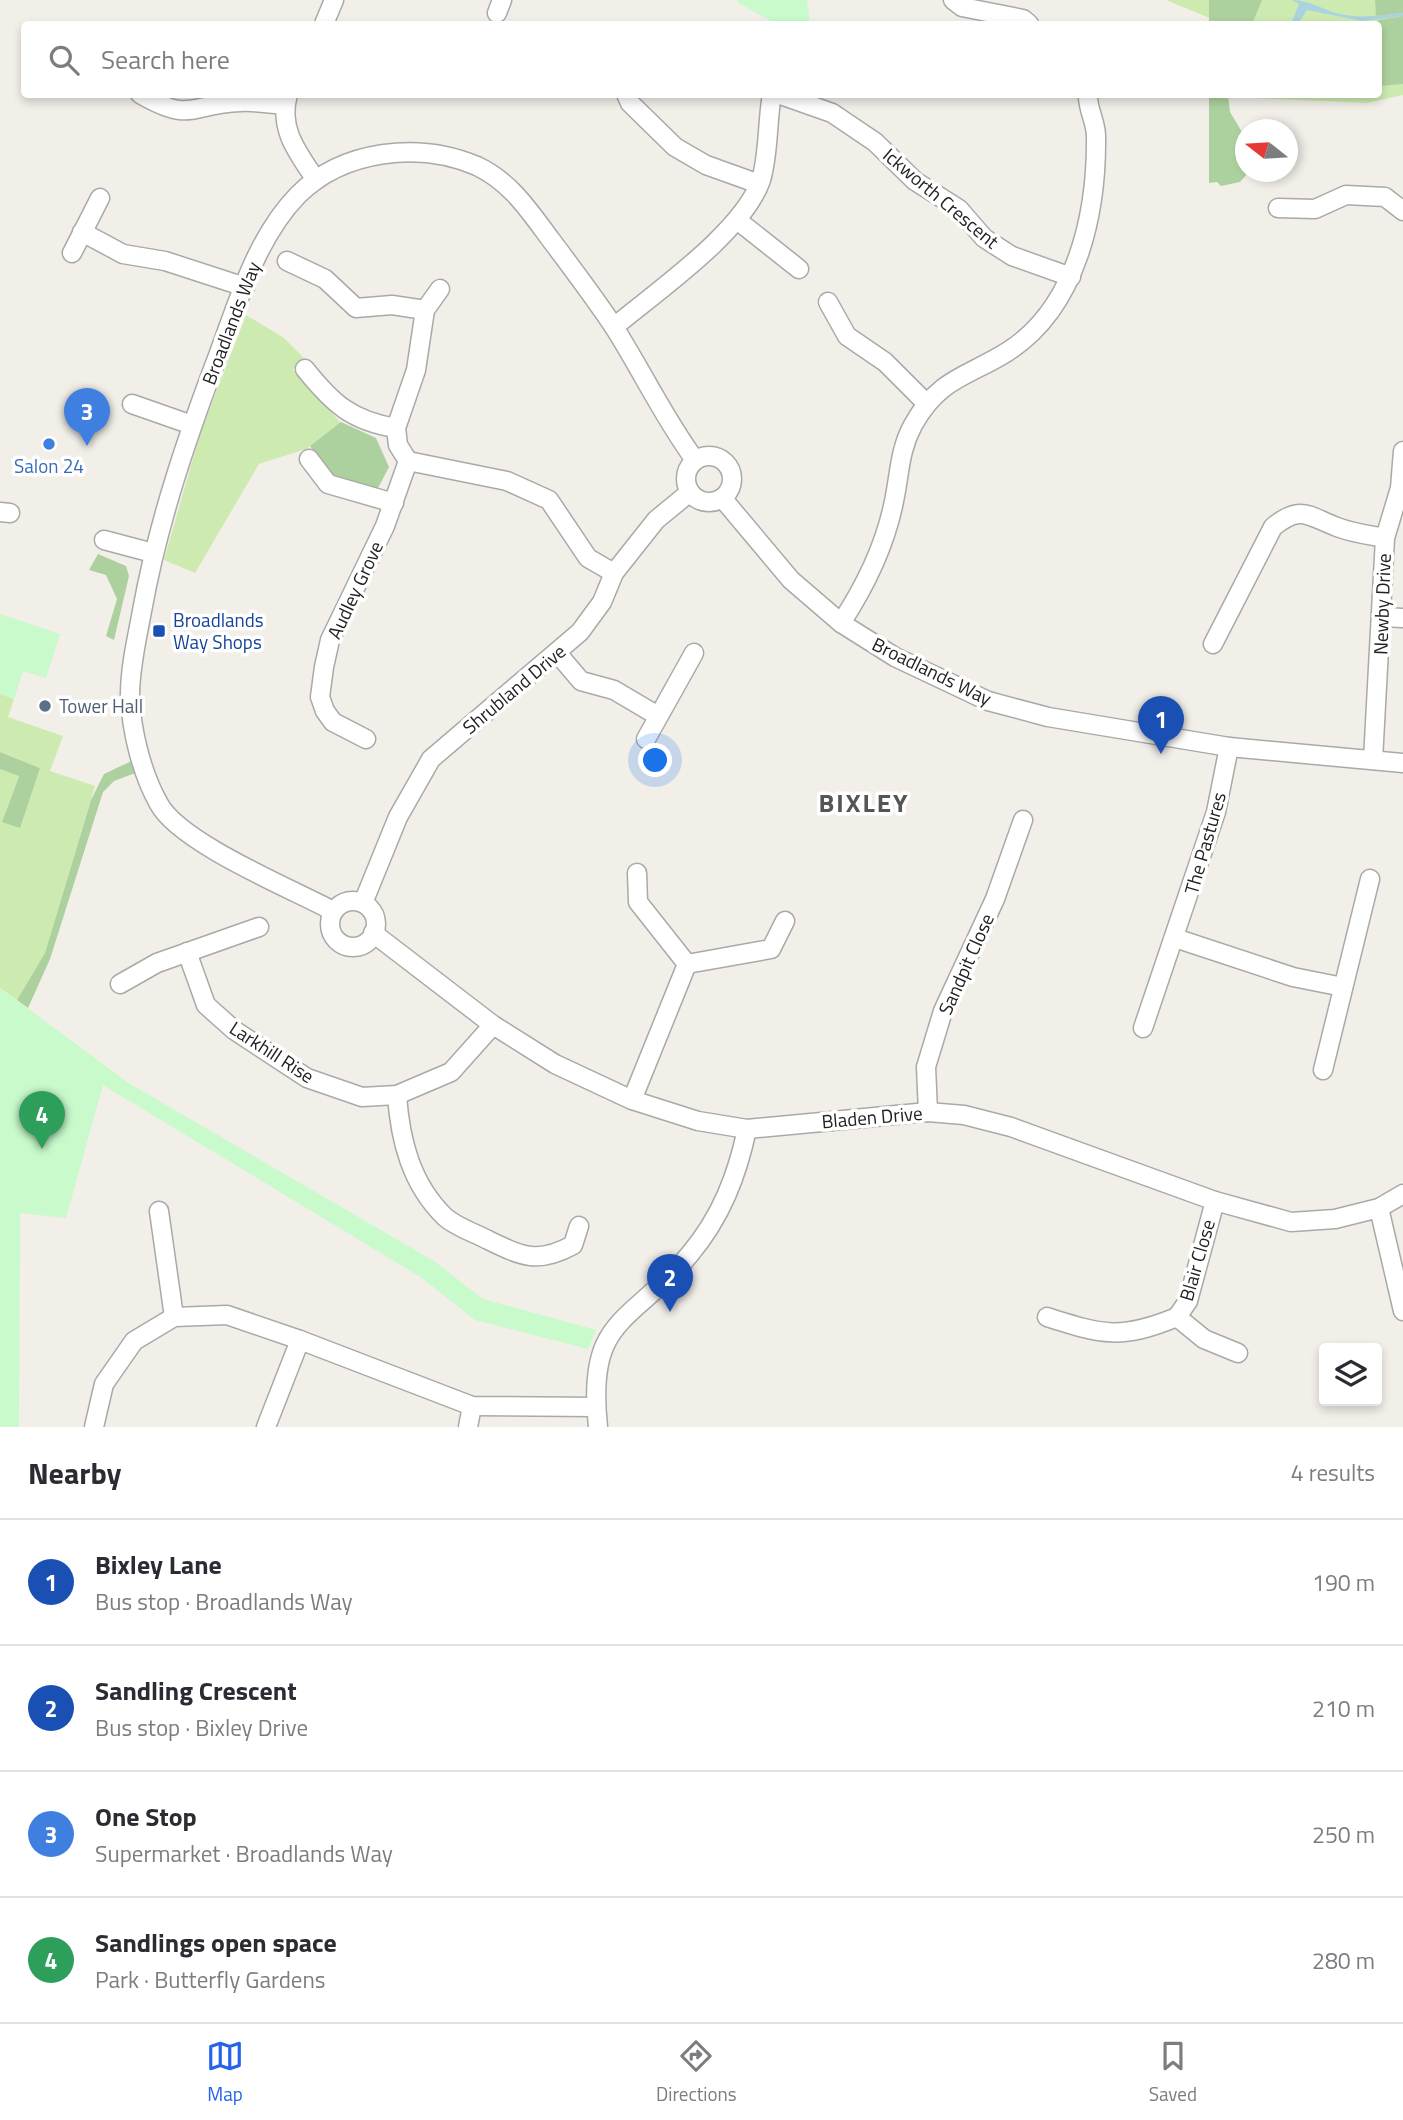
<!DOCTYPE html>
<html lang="en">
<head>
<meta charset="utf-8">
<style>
	body { margin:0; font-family:"Titillium Web",sans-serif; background:#f7f7f7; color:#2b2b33 }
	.controls { position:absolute; right:21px; bottom:21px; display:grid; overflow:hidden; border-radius:7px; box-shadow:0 4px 10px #0003 }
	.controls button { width:63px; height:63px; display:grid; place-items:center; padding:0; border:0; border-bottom:2px solid #e1e1e2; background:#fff; color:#2b2b33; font:35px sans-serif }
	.compass { position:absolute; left:1235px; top:119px; width:63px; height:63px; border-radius:50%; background:#fff; box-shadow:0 4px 10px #0003; rotate:287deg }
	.you { position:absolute; left:656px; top:761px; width:24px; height:24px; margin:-18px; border:5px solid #fff; border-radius:50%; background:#1a73e8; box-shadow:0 0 0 10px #1a73e833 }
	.badge { display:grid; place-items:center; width:46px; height:46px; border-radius:50%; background:#2563eb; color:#fff; font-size:23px; font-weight:700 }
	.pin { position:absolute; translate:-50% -58px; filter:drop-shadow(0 2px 4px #0008) }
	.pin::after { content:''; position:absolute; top:37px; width:24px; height:21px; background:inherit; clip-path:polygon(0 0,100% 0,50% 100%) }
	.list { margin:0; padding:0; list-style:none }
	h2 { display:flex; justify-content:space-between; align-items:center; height:91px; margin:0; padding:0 28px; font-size:30px }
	h2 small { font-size:23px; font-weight:400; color:#7c7c81 }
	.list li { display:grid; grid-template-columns:46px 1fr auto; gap:21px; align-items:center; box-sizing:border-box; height:126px; padding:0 28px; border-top:2px solid #e1e1e2 }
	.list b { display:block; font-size:26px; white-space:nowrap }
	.list p { margin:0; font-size:23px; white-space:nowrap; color:#7c7c81 }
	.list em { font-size:23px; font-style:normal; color:#7c7c81 }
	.icon { flex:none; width:38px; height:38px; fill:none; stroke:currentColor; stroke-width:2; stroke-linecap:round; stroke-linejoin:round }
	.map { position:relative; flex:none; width:1403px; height:1427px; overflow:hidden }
	.search { position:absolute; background:#fff; box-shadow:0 4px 10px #0003; left:21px; right:21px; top:21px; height:77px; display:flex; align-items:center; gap:18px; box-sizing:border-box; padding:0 24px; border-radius:7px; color:#7c7c81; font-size:26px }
	.sheet { height:595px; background:#fff }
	nav { display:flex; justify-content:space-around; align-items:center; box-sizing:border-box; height:98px; border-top:2px solid #e1e1e2; background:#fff; font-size:19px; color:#7c7c81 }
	nav a { display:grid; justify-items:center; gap:4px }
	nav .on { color:#2563eb }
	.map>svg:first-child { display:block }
	.grass { fill:#cdebb0 }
	.forest { fill:#add19e }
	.park { fill:#c8facc }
	.water { fill:#aad3df }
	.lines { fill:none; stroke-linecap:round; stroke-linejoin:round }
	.minor-casing { stroke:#a9a9a9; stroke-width:21 }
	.minor { stroke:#fff; stroke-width:18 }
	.shop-dot { fill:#3f7fe0; stroke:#fff; stroke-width:2.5 }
	.transit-dot { fill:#1a4fb4; stroke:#fff; stroke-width:2.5 }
	.service-dot { fill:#5c6f8a; stroke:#fff; stroke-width:2.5 }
	.labels { text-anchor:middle; stroke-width:7; stroke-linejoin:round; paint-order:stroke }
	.street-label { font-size:19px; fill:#222; stroke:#fff }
	.shop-label { font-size:19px; fill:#366cbe; stroke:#fff }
	.transit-label { font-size:19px; fill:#164399; stroke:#fff; text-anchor:start }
	.service-label { font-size:19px; fill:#4e5e75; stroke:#fff; text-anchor:start }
	.district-label { font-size:26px; font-weight:bold; letter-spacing:2px; fill:#555; stroke:#fff }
</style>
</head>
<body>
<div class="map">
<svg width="1403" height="1427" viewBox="0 0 1403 1427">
	<rect width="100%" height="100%" fill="#f2efe9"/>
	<g class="grass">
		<path d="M 1166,0 L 1403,0 L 1403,95 L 1367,103 L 1211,96 L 1378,94 L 1378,24 L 1212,24 L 1212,19 Z"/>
		<path d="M 246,315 L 284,338 L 304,358 L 293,370 L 342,424 L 306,449 L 259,464 L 195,573 L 164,560 L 200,434 Z"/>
		<path d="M 0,694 L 14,699 L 8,717 L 63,736 L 50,771 L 95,786 L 45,953 L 17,1000 L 0,988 L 0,769 L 19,775 L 2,822 L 40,768 L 0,752 Z"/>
	</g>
	<g class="forest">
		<path d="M 1209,0 L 1262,0 L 1252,24 L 1209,24 Z"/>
		<path d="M 1375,0 L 1403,0 L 1403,13 L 1376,16 Z"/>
		<path d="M 1403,16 L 1403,84 L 1379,86 L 1378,24 L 1376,24 L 1378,20 Z"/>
		<path d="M 1209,95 L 1228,95 L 1230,112 L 1245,137 L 1248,173 L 1240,182 L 1221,186 L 1217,182 L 1209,183 Z"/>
		<path d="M 341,422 L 376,438 L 389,467 L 377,490 L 333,477 L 310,446 Z"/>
		<path d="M 98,554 L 126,566 L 129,576 L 114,640 L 106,636 L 117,599 L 106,575 L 89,570 Z"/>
		<path d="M 0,752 L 40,768 L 20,828 L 2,822 L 19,776 L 0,769 Z"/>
		<path d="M 140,757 L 146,769 L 114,781 L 103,792 L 50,959 L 28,1008 L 17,1000 L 45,953 L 91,800 L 104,774 Z"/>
	</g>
	<g class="park">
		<path d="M 738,0 L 807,0 L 810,24 L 776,24 L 737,2 Z"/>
		<path d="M 0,614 L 60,634 L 46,678 L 23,671 L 14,699 L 0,694 Z"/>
		<path d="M 0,988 L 130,1084 L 434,1261 L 483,1299 L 596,1330 L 588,1349 L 475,1320 L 422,1278 L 103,1085 L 66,1218 L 20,1213 L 19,1427 L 0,1427 Z"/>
	</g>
	<path class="water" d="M 1292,0 C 1311,0 1322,10 1340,14 C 1361,19 1382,15 1403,13 L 1403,16 L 1362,21 L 1307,10 L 1298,24 L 1291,24 L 1299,4 Z"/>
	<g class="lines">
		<g class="minor-casing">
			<g id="minor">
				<path d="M 953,0 L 962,7 L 1023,19 L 1029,24"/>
				<path d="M 497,13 L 502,0"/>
				<path d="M 324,24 L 334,0"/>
				<path d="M 140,94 C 192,124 190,104 240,102 C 255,101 270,104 285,105"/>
				<path d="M 288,94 C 278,129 298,153 316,180"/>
				<path d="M 626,94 L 630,103 L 675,147 L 706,165 L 759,184"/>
				<path d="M 778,94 L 832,113 L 875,142 L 915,181 L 959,209 L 984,238 L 1012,256 L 1071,277"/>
				<path d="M 1278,208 L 1315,209 L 1346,195 L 1385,197 L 1403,211"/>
				<path d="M 737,220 L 799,269"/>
				<path d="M 82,232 L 123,254 L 165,261 L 245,287"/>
				<path d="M 72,253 L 100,198"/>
				<path d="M 287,261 L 325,279 L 356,308 L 392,305 L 425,310"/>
				<path d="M 828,302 L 847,336 L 885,362 L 926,403"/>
				<path d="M 614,327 C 657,291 743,232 761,180 C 769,153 767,122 772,94"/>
				<path d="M 305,369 C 333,404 352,421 396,428"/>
				<path d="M 132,404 L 192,425"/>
				<circle cx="709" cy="479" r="23"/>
				<path d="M 309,459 L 328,484 L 394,503"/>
				<path d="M 408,461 L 398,445 L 396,428 L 416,370 L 425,310 L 440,289"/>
				<path d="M 723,499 L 791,580 L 841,623 L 895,657 L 988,701 L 1048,717 L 1229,747 L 1403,763"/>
				<path d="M 0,512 L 10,513"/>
				<path d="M 104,540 L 153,553"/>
				<path d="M 1383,617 L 1403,618"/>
				<path d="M 841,623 C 866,585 887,541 895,496 C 900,470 900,449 913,425 C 939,378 967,377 1007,352 C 1077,308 1097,213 1096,136 C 1096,121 1087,109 1088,94"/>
				<path d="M 1213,644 L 1273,527 C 1301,504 1308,516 1337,527 C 1352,533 1369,535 1385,538"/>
				<path d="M 558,654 L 581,681 L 614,690 L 658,716"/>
				<path d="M 366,739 L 333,722 L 325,711 L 320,697 L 324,667 L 330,640 L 385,526 L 408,461 L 507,481 L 549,500 L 588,558 L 614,573"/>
				<path d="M 646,739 L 694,653"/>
				<path d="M 1373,760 L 1385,538 L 1400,488 L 1403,451"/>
				<path d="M 637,873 L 638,902 L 687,964"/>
				<circle cx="353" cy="924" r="23"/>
				<path d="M 363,903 L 398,817 L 431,759 L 580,632 L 602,602 L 614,573 L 656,520 L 690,492"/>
				<path d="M 333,911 C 292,889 180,843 159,804 C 142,774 131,731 130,695 C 130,667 137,638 142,611 C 158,522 187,437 219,353 C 239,299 257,237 298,195 C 343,150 419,141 477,166 C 511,182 530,212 551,240 C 572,268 594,297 614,327 C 642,371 664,418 695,460"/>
				<path d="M 373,933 L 493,1025 L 555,1064 L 632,1100 L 698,1121 L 747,1129 L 928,1112 L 964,1115 L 1011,1127 L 1215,1201 L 1291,1222 L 1335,1219 L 1379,1208 L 1403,1194"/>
				<path d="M 1175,938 L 1293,977 L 1343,987"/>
				<path d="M 187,952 L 206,1005 L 234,1030 L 307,1078 L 362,1097 L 397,1095 L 451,1072 L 493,1025"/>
				<path d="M 687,964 L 771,949 L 785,921"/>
				<path d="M 120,984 L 157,963 L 259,927"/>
				<path d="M 1143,1028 L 1216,812 L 1229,747"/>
				<path d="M 1323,1070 L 1370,879"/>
				<path d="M 397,1095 C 400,1140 411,1184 445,1217 C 456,1227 475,1233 488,1240 C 523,1257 538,1264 573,1245 L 579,1226"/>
				<path d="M 632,1100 L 687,964"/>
				<path d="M 928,1112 L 926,1067 L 943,1011 L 995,899 L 1023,820"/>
				<path d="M 1379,1208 L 1403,1311"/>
				<path d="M 159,1211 L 174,1317"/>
				<path d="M 1047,1317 C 1103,1335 1121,1340 1177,1317 L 1204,1339 L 1238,1353"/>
				<path d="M 1177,1317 L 1188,1301 L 1215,1201"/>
				<path d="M 94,1427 L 104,1384 L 134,1341 L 174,1317 L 227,1315 L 300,1340 L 472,1406 L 595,1407"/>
				<path d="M 266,1427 L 300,1340"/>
				<path d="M 468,1427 L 472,1406"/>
				<path d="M 598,1427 C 586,1316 631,1325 690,1254 C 721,1217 737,1176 747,1129"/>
			</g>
		</g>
		<use href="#minor" class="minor"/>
	</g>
	<circle class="shop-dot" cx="49" cy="444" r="7"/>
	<rect class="transit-dot" x="152" y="624" width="14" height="14" rx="3.5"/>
	<circle class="service-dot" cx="45" cy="706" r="7"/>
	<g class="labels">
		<g class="street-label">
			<text transform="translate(941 198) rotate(40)" y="7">Ickworth Crescent</text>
			<text transform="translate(231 323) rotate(-69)" y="7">Broadlands Way</text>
			<text transform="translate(355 590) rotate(-65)" y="7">Audley Grove</text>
			<text transform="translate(1382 604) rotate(-88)" y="7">Newby Drive</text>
			<text transform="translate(932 671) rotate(26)" y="7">Broadlands Way</text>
			<text transform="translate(514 689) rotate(-40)" y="7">Shrubland Drive</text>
			<text transform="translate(1205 843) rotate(-74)" y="7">The Pastures</text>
			<text transform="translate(966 964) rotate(-66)" y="7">Sandpit Close</text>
			<text transform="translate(272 1052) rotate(33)" y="7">Larkhill Rise</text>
			<text transform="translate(872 1117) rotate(-5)" y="7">Bladen Drive</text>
			<text transform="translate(1197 1260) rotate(-74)" y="7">Blair Close</text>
		</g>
		<g class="shop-label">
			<text x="49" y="473">Salon 24</text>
		</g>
		<g class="transit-label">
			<text x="173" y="627">Broadlands<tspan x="173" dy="22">Way Shops</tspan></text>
		</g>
		<g class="service-label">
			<text x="59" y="713">Tower Hall</text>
		</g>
		<g class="district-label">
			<text x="864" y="812">BIXLEY</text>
		</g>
	</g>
</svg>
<div class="controls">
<button><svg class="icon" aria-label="layers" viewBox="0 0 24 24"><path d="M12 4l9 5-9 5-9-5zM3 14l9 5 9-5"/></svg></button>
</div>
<svg class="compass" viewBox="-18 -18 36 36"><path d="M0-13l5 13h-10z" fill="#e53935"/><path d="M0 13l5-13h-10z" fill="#7c7c81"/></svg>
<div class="you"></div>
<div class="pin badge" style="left:1161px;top:754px;background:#1a4fb4">1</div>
<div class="pin badge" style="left:670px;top:1312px;background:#1a4fb4">2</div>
<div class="pin badge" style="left:87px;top:446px;background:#3f7fe0">3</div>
<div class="pin badge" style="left:42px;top:1149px;background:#2e9e5b">4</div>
<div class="search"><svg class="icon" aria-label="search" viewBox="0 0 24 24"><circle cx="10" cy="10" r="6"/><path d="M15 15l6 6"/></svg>Search here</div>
</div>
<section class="sheet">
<h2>Nearby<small>4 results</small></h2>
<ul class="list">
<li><span class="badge" style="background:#1a4fb4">1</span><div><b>Bixley Lane</b><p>Bus stop · Broadlands Way</p></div><em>190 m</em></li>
<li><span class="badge" style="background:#1a4fb4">2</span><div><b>Sandling Crescent</b><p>Bus stop · Bixley Drive</p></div><em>210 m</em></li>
<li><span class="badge" style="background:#3f7fe0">3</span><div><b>One Stop</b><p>Supermarket · Broadlands Way</p></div><em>250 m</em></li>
<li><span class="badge" style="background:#2e9e5b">4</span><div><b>Sandlings open space</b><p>Park · Butterfly Gardens</p></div><em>280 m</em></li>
</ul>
</section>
<nav>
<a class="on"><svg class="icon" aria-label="map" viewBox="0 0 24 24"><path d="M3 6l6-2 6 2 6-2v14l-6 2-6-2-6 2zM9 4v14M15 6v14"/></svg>Map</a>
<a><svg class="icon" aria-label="directions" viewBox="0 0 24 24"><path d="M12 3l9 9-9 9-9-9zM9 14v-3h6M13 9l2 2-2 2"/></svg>Directions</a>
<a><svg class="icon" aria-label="saved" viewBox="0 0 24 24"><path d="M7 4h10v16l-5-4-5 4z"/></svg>Saved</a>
</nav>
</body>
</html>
